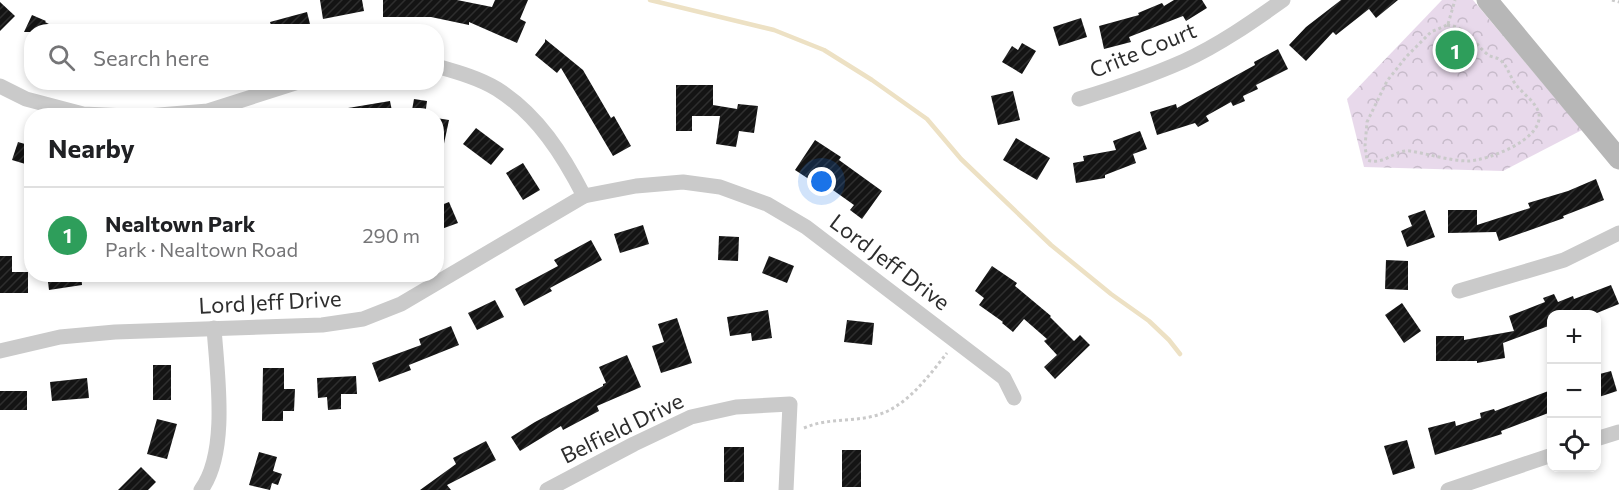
<!DOCTYPE html>
<html lang="en">
<head>
<meta charset="utf-8">
<style>
	body { margin:0; font-family:Commissioner,sans-serif; background:#f2f2f2; color:#202124 }
	.controls { position:absolute; right:18px; bottom:18px; display:grid; overflow:hidden; border-radius:12px; box-shadow:0 3px 9px #0003 }
	.controls button { width:54px; height:54px; display:grid; place-items:center; padding:0; border:0; border-bottom:2px solid #e0e0e0; background:#fff; color:#202124; font:30px sans-serif }
	.you { position:absolute; left:822px; top:182px; width:21px; height:21px; margin:-15px; border:4px solid #fff; border-radius:50%; background:#1a73e8; box-shadow:0 0 0 9px #1a73e833 }
	.badge { display:grid; place-items:center; width:39px; height:39px; border-radius:50%; background:#1a73e8; color:#fff; font-size:20px; font-weight:700 }
	.pin { position:absolute; translate:-50% -50%; border:3px solid #fff; box-shadow:0 2px 6px #0006 }
	.list { margin:0; padding:0; list-style:none }
	h2 { display:flex; justify-content:space-between; align-items:center; height:78px; margin:0; padding:0 24px; font-size:26px }
	h2 small { font-size:20px; font-weight:400; color:#757577 }
	.list li { display:grid; grid-template-columns:39px 1fr auto; gap:18px; align-items:center; box-sizing:border-box; height:96px; padding:0 24px; border-top:2px solid #e0e0e0 }
	.list b { display:block; font-size:22px; white-space:nowrap }
	.list p { margin:0; font-size:20px; white-space:nowrap; color:#757577 }
	.list em { font-size:20px; font-style:normal; color:#757577 }
	.icon { flex:none; width:33px; height:33px; fill:none; stroke:currentColor; stroke-width:2; stroke-linecap:round; stroke-linejoin:round }
	.map { position:relative; flex:none; width:1619px; height:490px; overflow:hidden }
	.search { position:absolute; background:#fff; box-shadow:0 3px 9px #0003; left:24px; top:24px; width:420px; height:66px; display:flex; align-items:center; gap:15px; box-sizing:border-box; padding:0 21px; border-radius:24px; color:#757577; font-size:22px }
	.panel { position:absolute; background:#fff; box-shadow:0 3px 9px #0003; left:24px; top:108px; width:420px; height:174px; border-radius:24px }
	.map>svg:first-child { display:block }
	.forest { fill:url(#forest-crowns) }
	.lines { fill:none; stroke-linecap:round; stroke-linejoin:round }
	.stream { stroke:#ede1c4; stroke-width:4.5 }
	.building { fill:url(#building-hatch) }
	.path { stroke:#cacaca; stroke-width:3; stroke-dasharray:3 3; stroke-linecap:butt }
	.street { stroke:#cacaca; stroke-width:15 }
	.secondary { stroke:#b7b7b7; stroke-width:21 }
	.labels { text-anchor:middle; stroke-width:6; stroke-linejoin:round; paint-order:stroke }
	.street-label { font-size:22px; fill:#2d2d2d; stroke:#fff }
</style>
</head>
<body>
<div class="map">
<svg width="1619" height="490" viewBox="0 0 1619 490">
	<defs>
		<pattern id="forest-crowns" width="20" height="18" patternUnits="userSpaceOnUse" patternTransform="scale(1.5)"><rect width="20" height="18" fill="#e8d9eb"/><path d="M2 6a3 3 0 1 1 6 0M12 15a3 3 0 1 1 6 0" fill="none" stroke="#c7bbca"/></pattern>
		<pattern id="building-hatch" width="6" height="6" patternUnits="userSpaceOnUse" patternTransform="scale(1.5)"><rect width="6" height="6" fill="#141414"/><path d="M-1 1l2-2M0 6l6-6M5 7l2-2" fill="none" stroke="#2e2e2e"/></pattern>
	</defs>
	<rect width="100%" height="100%" fill="#fff"/>
	<path class="forest" d="M 1442,0 L 1473,0 L 1582,130 L 1503,171 L 1364,167 L 1347,99 Z"/>
	<g class="lines">
		<path class="stream" d="M 650,0 L 774,30 L 824,50 L 872,80 L 927,119 L 961,159 L 1051,245 L 1111,294 L 1149,321 L 1169,340 L 1180,354"/>
	</g>
	<g class="building">
		<path d="M 320,0 L 362,0 L 364,11 L 323,19 Z"/>
		<path d="M 383,0 L 457,0 L 492,7 L 495,0 L 528,0 L 520,19 L 526,22 L 517,43 L 469,22 L 469,25 L 431,17 L 383,17 Z"/>
		<path d="M 1174,0 L 1202,0 L 1207,8 L 1186,21 L 1183,16 L 1129,37 L 1131,42 L 1104,49 L 1099,26 L 1139,15 L 1138,13 L 1162,3 L 1164,6 Z"/>
		<path d="M 1341,0 L 1398,0 L 1376,18 L 1369,9 L 1336,35 L 1333,32 L 1306,61 L 1289,45 L 1306,27 Z"/>
		<path d="M 0,2 L 15,16 L 0,31 Z"/>
		<path d="M 307,12 L 312,32 L 273,32 L 270,22 Z"/>
		<path d="M 32,15 L 46,21 L 45,22 L 65,32 L 24,32 Z"/>
		<path d="M 1081,18 L 1087,37 L 1059,46 L 1053,27 Z"/>
		<path d="M 545,39 L 583,70 L 611,118 L 614,116 L 631,146 L 613,156 L 561,68 L 557,73 L 535,55 L 545,42 Z"/>
		<path d="M 1022,43 L 1036,51 L 1022,74 L 1002,62 L 1012,46 L 1018,50 Z"/>
		<path d="M 1278,49 L 1288,69 L 1256,85 L 1258,89 L 1243,96 L 1245,101 L 1233,106 L 1231,102 L 1206,116 L 1209,121 L 1198,127 L 1195,123 L 1157,135 L 1150,112 L 1176,104 L 1177,108 L 1255,65 L 1254,62 Z"/>
		<path d="M 676,85 L 713,85 L 713,105 L 737,109 L 738,104 L 758,106 L 754,133 L 739,131 L 736,147 L 716,144 L 720,116 L 692,116 L 692,131 L 676,131 Z"/>
		<path d="M 1013,91 L 1020,120 L 998,125 L 991,96 Z"/>
		<path d="M 414,99 L 427,101 L 425,116 L 411,116 Z"/>
		<path d="M 390,101 L 393,116 L 342,116 L 342,109 Z"/>
		<path d="M 436,118 L 449,120 L 442,153 L 436,153 Z"/>
		<path d="M 476,128 L 504,149 L 491,165 L 463,144 Z"/>
		<path d="M 1140,131 L 1147,149 L 1133,154 L 1136,163 L 1105,175 L 1105,178 L 1076,183 L 1073,163 L 1084,161 L 1083,156 L 1116,150 L 1113,141 Z"/>
		<path d="M 1016,138 L 1050,158 L 1037,180 L 1003,160 Z"/>
		<path d="M 815,140 L 841,157 L 839,160 L 882,191 L 862,219 L 850,210 L 854,205 L 823,183 L 821,187 L 795,170 Z"/>
		<path d="M 18,142 L 32,146 L 32,166 L 12,160 Z"/>
		<path d="M 523,163 L 540,190 L 523,200 L 506,173 Z"/>
		<path d="M 1596,179 L 1604,200 L 1563,216 L 1564,218 L 1499,241 L 1496,232 L 1448,233 L 1448,210 L 1477,210 L 1477,225 L 1530,208 L 1528,203 L 1568,191 Z"/>
		<path d="M 449,202 L 458,223 L 436,231 L 436,207 Z"/>
		<path d="M 1425,210 L 1435,237 L 1407,247 L 1401,231 L 1412,226 L 1408,216 Z"/>
		<path d="M 643,225 L 649,244 L 620,253 L 614,234 Z"/>
		<path d="M 719,236 L 739,237 L 738,261 L 718,260 Z"/>
		<path d="M 591,240 L 602,260 L 550,288 L 552,291 L 524,306 L 515,289 L 558,266 L 554,260 Z"/>
		<path d="M 0,256 L 12,256 L 12,272 L 28,272 L 28,293 L 0,293 Z"/>
		<path d="M 769,256 L 794,266 L 787,283 L 762,273 Z"/>
		<path d="M 1386,260 L 1408,261 L 1408,290 L 1385,289 Z"/>
		<path d="M 992,266 L 1017,283 L 1015,286 L 1051,316 L 1050,317 L 1074,341 L 1080,335 L 1090,345 L 1055,379 L 1044,367 L 1057,355 L 1044,341 L 1047,339 L 1024,319 L 1013,332 L 1002,323 L 1003,322 L 979,305 L 984,298 L 975,291 Z"/>
		<path d="M 47,274 L 81,274 L 82,285 L 49,290 Z"/>
		<path d="M 1611,285 L 1619,304 L 1592,315 L 1551,315 L 1551,325 L 1503,343 L 1505,358 L 1477,363 L 1477,361 L 1436,361 L 1436,336 L 1464,336 L 1464,340 L 1514,331 L 1509,316 L 1545,302 L 1543,298 L 1554,294 L 1558,302 L 1573,296 L 1574,299 Z"/>
		<path d="M 495,300 L 504,317 L 477,330 L 468,313 Z"/>
		<path d="M 1402,303 L 1421,331 L 1404,343 L 1385,315 Z"/>
		<path d="M 768,310 L 772,338 L 752,341 L 751,333 L 730,336 L 727,317 Z"/>
		<path d="M 677,318 L 692,363 L 661,373 L 652,346 L 664,342 L 658,324 Z"/>
		<path d="M 847,320 L 874,323 L 872,345 L 844,342 Z"/>
		<path d="M 451,326 L 459,345 L 409,365 L 411,370 L 379,382 L 372,363 L 421,345 L 419,339 Z"/>
		<path d="M 627,355 L 641,387 L 597,406 L 599,411 L 563,430 L 561,426 L 520,451 L 511,437 L 535,422 L 603,386 L 603,384 L 606,383 L 599,367 Z"/>
		<rect x="153" y="365" width="18" height="35"/>
		<path d="M 263,368 L 284,368 L 284,389 L 295,389 L 294,411 L 283,411 L 283,421 L 262,421 Z"/>
		<path d="M 1611,371 L 1617,391 L 1596,398 L 1596,375 Z"/>
		<path d="M 356,376 L 357,394 L 341,394 L 341,409 L 328,410 L 327,397 L 318,398 L 317,378 Z"/>
		<path d="M 87,378 L 89,398 L 52,401 L 50,382 Z"/>
		<path d="M 1551,390 L 1551,412 L 1501,431 L 1502,434 L 1435,455 L 1428,428 L 1455,421 L 1456,426 L 1481,418 L 1480,413 L 1494,409 L 1495,411 Z"/>
		<rect x="0" y="391" width="27" height="19"/>
		<path d="M 157,419 L 177,424 L 167,459 L 147,454 Z"/>
		<path d="M 1407,440 L 1415,468 L 1393,475 L 1384,446 Z"/>
		<path d="M 486,441 L 496,460 L 447,485 L 451,490 L 420,490 L 456,464 L 453,458 Z"/>
		<rect x="724" y="447" width="20" height="35"/>
		<rect x="842" y="450" width="19" height="37"/>
		<path d="M 259,452 L 277,457 L 273,471 L 282,474 L 278,485 L 272,483 L 270,490 L 249,485 Z"/>
		<path d="M 141,467 L 156,482 L 148,490 L 118,490 Z"/>
	</g>
	<g class="lines">
		<g class="path">
			<path d="M 1612,0 L 1619,2"/>
			<path d="M 1448,24 L 1455,0"/>
			<path d="M 1447,25 C 1467,27 1473,42 1487,54 C 1490,57 1495,57 1499,59 C 1507,65 1509,74 1514,82 C 1521,93 1536,101 1539,114 C 1543,140 1488,160 1469,161 C 1450,161 1429,154 1410,151 C 1395,149 1384,166 1367,160 L 1365,146 L 1367,122 L 1387,81 L 1406,57 L 1431,32 Z"/>
			<path d="M 804,428 C 827,418 850,422 874,416 C 906,408 927,378 947,353"/>
		</g>
		<g class="street">
			<path d="M 436,66 C 457,72 479,78 497,89 C 538,115 563,155 584,196"/>
			<path d="M 0,86 L 26,99 L 83,114 L 127,116"/>
			<path d="M 1079,99 C 1115,88 1150,76 1184,61 C 1219,45 1252,22 1283,0"/>
			<path d="M 147,116 L 208,111 L 298,82"/>
			<path d="M 1459,291 L 1564,260 L 1619,233"/>
			<path d="M 0,351 L 60,337 L 115,332 L 322,325 L 363,319 L 401,304 L 584,196 L 636,186 L 683,182 L 720,187 L 767,204 L 806,227 L 1004,378 L 1014,398"/>
			<path d="M 1596,439 L 1619,432"/>
			<path d="M 201,490 C 229,452 217,373 214,328"/>
			<path d="M 547,490 L 634,444 L 691,417 L 736,407 L 790,404 L 786,490"/>
			<path d="M 1448,490 L 1552,455"/>
		</g>
		<path class="secondary" d="M 1487,0 L 1619,159"/>
	</g>
	<g class="labels">
		<g class="street-label">
			<text transform="translate(1143 50) rotate(-22)" y="8">Crite Court</text>
			<text transform="translate(890 262) rotate(37)" y="8">Lord Jeff Drive</text>
			<text transform="translate(270 302) rotate(-3)" y="8">Lord Jeff Drive</text>
			<text transform="translate(622 428) rotate(-26)" y="8">Belfield Drive</text>
		</g>
	</g>
</svg>
<div class="controls">
<button>+</button>
<button>−</button>
<button><svg class="icon" aria-label="locate" viewBox="0 0 24 24"><circle cx="12" cy="12" r="6"/><path d="M12 2v4M12 18v4M2 12h4M18 12h4"/></svg></button>
</div>
<div class="you"></div>
<div class="pin badge" style="left:1455px;top:50px;background:#2e9e5b">1</div>
<div class="search"><svg class="icon" aria-label="search" viewBox="0 0 24 24"><circle cx="10" cy="10" r="6"/><path d="M15 15l6 6"/></svg>Search here</div>
<section class="panel">
<h2>Nearby<small></small></h2>
<ul class="list">
<li><span class="badge" style="background:#2e9e5b">1</span><div><b>Nealtown Park</b><p>Park · Nealtown Road</p></div><em>290 m</em></li>
</ul>
</section>
</div>
</body>
</html>
